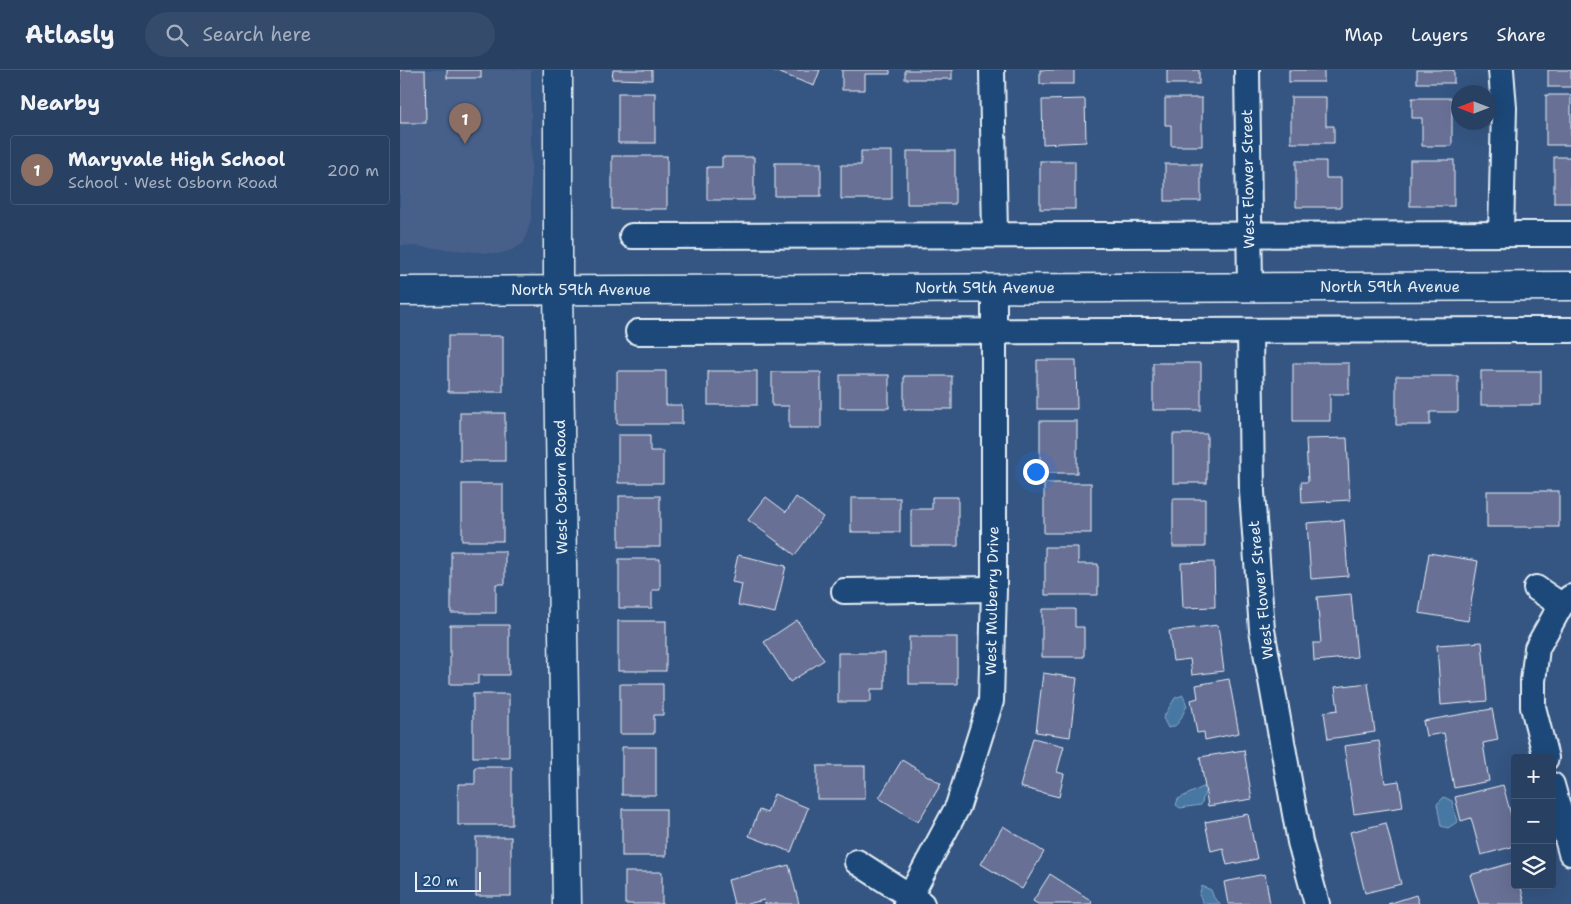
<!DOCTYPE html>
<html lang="en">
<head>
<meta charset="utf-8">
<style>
	body { margin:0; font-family:"Shantell Sans",sans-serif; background:#344b6b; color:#f1f3f6 }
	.controls { position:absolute; right:15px; bottom:15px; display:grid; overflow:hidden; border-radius:5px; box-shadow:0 5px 20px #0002 }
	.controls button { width:45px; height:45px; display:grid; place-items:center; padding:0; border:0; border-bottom:1px solid #445977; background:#284062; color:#f1f3f6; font:25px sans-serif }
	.compass { position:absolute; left:1051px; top:15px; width:45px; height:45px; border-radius:50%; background:#284062; box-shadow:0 5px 20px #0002; rotate:270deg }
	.scale { position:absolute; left:15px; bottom:12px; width:66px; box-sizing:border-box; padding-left:5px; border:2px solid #e8f1f8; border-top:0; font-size:14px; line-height:18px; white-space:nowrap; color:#e8f1f8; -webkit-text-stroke:4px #1f4a7a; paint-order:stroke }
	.you { position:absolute; left:635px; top:401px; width:18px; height:18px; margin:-12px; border:4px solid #fff; border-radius:50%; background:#1a73e8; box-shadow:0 0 0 8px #1a73e833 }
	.badge { display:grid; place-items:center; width:32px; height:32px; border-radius:50%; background:#eead8d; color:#fff; font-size:16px; font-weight:700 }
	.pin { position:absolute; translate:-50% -41px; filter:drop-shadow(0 1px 2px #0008) }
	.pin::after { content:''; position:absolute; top:26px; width:18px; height:15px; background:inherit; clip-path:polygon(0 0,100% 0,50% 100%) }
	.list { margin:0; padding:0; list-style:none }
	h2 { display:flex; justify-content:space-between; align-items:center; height:65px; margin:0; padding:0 20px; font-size:21px }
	h2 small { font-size:16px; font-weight:400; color:#a5afbe }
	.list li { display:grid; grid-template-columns:32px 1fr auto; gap:15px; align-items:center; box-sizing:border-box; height:70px; margin:0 10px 10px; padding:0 10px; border:1px solid #445977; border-radius:5px }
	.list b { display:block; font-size:19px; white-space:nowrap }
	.list p { margin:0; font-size:16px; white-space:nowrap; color:#a5afbe }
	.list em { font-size:16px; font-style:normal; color:#a5afbe }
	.icon { flex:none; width:28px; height:28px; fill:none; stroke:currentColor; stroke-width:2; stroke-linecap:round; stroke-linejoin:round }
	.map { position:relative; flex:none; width:1171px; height:834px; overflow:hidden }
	header { display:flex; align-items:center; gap:30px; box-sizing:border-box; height:70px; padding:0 25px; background:#284062; border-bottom:1px solid #445977 }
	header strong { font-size:24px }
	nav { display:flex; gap:28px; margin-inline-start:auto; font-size:18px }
	.search { width:350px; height:45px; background:#344b6b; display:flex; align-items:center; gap:12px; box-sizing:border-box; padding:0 18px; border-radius:28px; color:#a5afbe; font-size:19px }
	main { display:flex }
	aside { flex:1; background:#284062 }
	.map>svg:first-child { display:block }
	.built { fill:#47608a }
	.water { fill:#4778a3; stroke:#87a8c5 }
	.building { fill:#676f95; stroke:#e8f1f8 }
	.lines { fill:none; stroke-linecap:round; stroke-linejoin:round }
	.minor-casing { stroke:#e8f1f8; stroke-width:28 }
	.tertiary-casing { stroke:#e8f1f8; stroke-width:31 }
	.secondary-casing { stroke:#e8f1f8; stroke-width:31 }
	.minor { stroke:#1f4a7a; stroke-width:24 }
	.tertiary { stroke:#1f4a7a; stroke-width:28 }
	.secondary { stroke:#1f4a7a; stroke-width:28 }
	.labels { text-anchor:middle; stroke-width:4; stroke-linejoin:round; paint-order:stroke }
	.street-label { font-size:15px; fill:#e8f1f8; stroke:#1f4a7a }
</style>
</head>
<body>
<header>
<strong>Atlasly</strong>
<div class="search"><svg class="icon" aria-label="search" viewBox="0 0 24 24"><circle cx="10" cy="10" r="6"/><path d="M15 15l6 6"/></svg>Search here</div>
<nav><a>Map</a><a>Layers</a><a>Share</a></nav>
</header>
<main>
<aside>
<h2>Nearby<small></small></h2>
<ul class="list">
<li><span class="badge" style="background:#8d6e63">1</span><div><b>Maryvale High School</b><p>School · West Osborn Road</p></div><em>200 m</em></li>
</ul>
</aside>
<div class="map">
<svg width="1171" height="834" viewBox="0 0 1171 834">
	<rect width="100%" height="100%" fill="#355582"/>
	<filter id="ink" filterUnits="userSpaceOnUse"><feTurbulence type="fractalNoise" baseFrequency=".02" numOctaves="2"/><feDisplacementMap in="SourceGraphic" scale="10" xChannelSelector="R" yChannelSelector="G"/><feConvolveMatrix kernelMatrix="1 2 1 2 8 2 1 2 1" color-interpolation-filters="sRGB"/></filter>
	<g filter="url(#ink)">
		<path class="built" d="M 0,0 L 131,0 L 131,149 L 124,173 L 112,180 L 98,184 L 0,175 Z"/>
		<g class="water">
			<path d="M 783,625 L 787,636 C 781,646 780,657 768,658 L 763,648 L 775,628 Z"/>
			<path d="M 803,717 L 806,717 L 806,719 L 801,735 L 780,738 L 776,735 L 778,729 Z"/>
			<path d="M 1044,727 L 1052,731 L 1057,752 L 1048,758 L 1041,756 L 1037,734 Z"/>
			<path d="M 802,816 L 811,820 L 814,828 L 821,834 L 804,834 L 799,825 Z"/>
		</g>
		<g class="building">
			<path d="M 0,0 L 25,0 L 26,53 L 0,53 Z"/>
			<rect x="47" y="0" width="34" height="8"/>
			<path d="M 213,0 L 252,0 L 252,10 L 212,9 Z"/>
			<path d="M 372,0 L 420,0 L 414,16 Z"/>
			<path d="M 442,0 L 490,0 L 490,4 L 465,4 L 465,20 L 442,20 Z"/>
			<rect x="505" y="0" width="47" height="9"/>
			<rect x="640" y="0" width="34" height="14"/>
			<rect x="767" y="0" width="32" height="14"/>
			<rect x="889" y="0" width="35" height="12"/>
			<rect x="1017" y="0" width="37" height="13"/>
			<rect x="1148" y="0" width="23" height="17"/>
			<rect x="218" y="23" width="37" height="50"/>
			<rect x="1146" y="25" width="25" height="50"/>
			<path d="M 891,27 L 926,27 L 926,56 L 934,56 L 934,73 L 891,73 Z"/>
			<path d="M 765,28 L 802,28 L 802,76 L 771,76 L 771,55 L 765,55 Z"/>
			<path d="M 1012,28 L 1052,28 L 1052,76 L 1022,76 L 1022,48 L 1012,48 Z"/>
			<path d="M 685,29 L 686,72 L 643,74 L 642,30 Z"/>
			<path d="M 461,81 L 492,81 L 492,129 L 441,129 L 441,95 L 461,95 Z"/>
			<rect x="507" y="81" width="48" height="53"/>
			<rect x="212" y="86" width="55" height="53"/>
			<path d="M 322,87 L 354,87 L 354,130 L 307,130 L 307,97 L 322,97 Z"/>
			<rect x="1154" y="87" width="17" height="46"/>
			<rect x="1010" y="90" width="44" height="46"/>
			<rect x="640" y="91" width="35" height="48"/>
			<path d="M 896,91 L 926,91 L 926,108 L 941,108 L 941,137 L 896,137 Z"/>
			<rect x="375" y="93" width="46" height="33"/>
			<rect x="765" y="94" width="36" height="37"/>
			<rect x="48" y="266" width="55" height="56"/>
			<path d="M 637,290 L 676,290 L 677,339 L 637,339 Z"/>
			<rect x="753" y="293" width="48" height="47"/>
			<path d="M 893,293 L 949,293 L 949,324 L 930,324 L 930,351 L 893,351 Z"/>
			<path d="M 217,301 L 266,301 L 266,335 L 282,335 L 282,354 L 217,354 Z"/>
			<rect x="308" y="301" width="49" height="34"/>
			<rect x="1081" y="301" width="60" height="34"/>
			<path d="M 372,302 L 421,302 L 421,358 L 389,358 L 389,336 L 372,336 Z"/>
			<rect x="440" y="305" width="49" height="33"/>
			<rect x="504" y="306" width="48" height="33"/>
			<path d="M 996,306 L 1058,306 L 1058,342 L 1030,342 L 1030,355 L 996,355 Z"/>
			<rect x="60" y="343" width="45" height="48"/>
			<rect x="640" y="351" width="37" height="52"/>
			<rect x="773" y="364" width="34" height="49"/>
			<path d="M 218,365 L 250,365 L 250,381 L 263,381 L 263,413 L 218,413 Z"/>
			<path d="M 947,368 L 950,430 L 902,433 L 901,412 L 908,412 L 906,369 Z"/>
			<rect x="644" y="413" width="47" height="50"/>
			<rect x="62" y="414" width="41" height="57"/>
			<rect x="1087" y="421" width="72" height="36"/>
			<rect x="219" y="426" width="41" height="51"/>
			<path d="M 366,427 L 386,442 L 396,427 L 423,447 L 395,485 L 348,450 Z"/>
			<path d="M 532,427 L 558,427 L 558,476 L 511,476 L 511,439 L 532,439 Z"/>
			<rect x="451" y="428" width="49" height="34"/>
			<rect x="773" y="429" width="32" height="48"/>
			<path d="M 944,450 L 948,506 L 911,509 L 907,453 Z"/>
			<path d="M 645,477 L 678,477 L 678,494 L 698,494 L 698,525 L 645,525 Z"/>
			<path d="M 51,481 L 105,481 L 105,514 L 96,514 L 96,543 L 51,543 Z"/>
			<path d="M 1029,483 L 1078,491 L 1068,551 L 1019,543 Z"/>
			<path d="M 338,485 L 386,496 L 375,543 L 338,535 L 342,514 L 332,512 Z"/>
			<path d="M 219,489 L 260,489 L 260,520 L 252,520 L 252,538 L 219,538 Z"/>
			<path d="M 814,492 L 815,537 L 783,538 L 781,493 Z"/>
			<path d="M 951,524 L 957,587 L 914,591 L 913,573 L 921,573 L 917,527 Z"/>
			<path d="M 642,539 L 675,539 L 675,557 L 684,557 L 684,587 L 642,587 Z"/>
			<path d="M 397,550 L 424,590 L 390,612 L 364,572 Z"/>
			<rect x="218" y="551" width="48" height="50"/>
			<path d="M 50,555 L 109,555 L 109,605 L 78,605 L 78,614 L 50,614 Z"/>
			<path d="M 818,555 L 824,601 L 792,605 L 790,589 L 773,591 L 769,561 Z"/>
			<rect x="509" y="567" width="48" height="47"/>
			<path d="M 1082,572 L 1087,631 L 1041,635 L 1037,575 Z"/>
			<path d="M 438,583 L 485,583 L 485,619 L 471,619 L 471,632 L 438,632 Z"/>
			<path d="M 643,603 L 677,608 L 670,667 L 636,662 Z"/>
			<path d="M 829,609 L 839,663 L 805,670 L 804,662 L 797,663 L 791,630 L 798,628 L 796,615 Z"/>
			<path d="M 968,613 L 975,662 L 928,669 L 924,642 L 938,640 L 935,617 Z"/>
			<path d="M 220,614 L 263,614 L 263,645 L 254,645 L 254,664 L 220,664 Z"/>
			<rect x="73" y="624" width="36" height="63"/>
			<path d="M 1092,639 L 1098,670 L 1083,673 L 1089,711 L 1054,718 L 1044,663 L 1026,666 L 1023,651 Z"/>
			<path d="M 633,668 L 664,676 L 657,702 L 664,704 L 659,727 L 620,717 Z"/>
			<path d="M 979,671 L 985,713 L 999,711 L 1003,737 L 954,744 L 944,676 Z"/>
			<rect x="222" y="677" width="34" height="48"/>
			<path d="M 844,680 L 852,729 L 808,736 L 800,687 Z"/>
			<path d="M 502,690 L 541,714 L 518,752 L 479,728 Z"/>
			<rect x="417" y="696" width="48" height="33"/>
			<path d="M 75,697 L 112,697 L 112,755 L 58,755 L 58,714 L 75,714 Z"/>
			<path d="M 1103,715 L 1115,760 L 1115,776 L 1081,785 L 1071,748 L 1061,751 L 1055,727 Z"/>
			<path d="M 374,724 L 408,738 L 391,782 L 349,766 L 359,740 L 367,743 Z"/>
			<rect x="222" y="739" width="44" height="47"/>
			<path d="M 848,744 L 857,789 L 827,795 L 823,778 L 811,781 L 805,752 Z"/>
			<path d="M 986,753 L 1001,814 L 965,823 L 950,762 Z"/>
			<path d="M 603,756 L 644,782 L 622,819 L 581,794 Z"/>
			<rect x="76" y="767" width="35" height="59"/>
			<path d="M 1115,792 L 1115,815 L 1131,815 L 1121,818 L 1125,834 L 1079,834 L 1070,805 Z"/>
			<path d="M 389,795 L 399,834 L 365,834 L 364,830 L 347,834 L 334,834 L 328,810 Z"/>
			<rect x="225" y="802" width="37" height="32"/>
			<path d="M 650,804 L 692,831 L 691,834 L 638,834 L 633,831 Z"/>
			<path d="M 865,804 L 870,834 L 828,834 L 824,812 Z"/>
			<path d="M 1016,825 L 1019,834 L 988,834 Z"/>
		</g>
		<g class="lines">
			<g class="minor-casing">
				<g id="minor">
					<path d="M 592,0 L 595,165"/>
					<path d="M 847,0 L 850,217"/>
					<path d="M 1101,164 L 1104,38 L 1101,0"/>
					<path d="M 232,166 L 1171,164"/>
					<path d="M 850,261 L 852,422 L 862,560 L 900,772 L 917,834"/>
					<path d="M 238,262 L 1171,260"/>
					<path d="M 1136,518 L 1161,535"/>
					<path d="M 444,521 L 594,519"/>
					<path d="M 1146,688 L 1133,637 L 1133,611 L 1137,578 L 1161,535 L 1171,527"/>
					<path d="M 1152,715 L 1171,783"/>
					<path d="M 457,792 L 522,834"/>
					<path d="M 506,834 L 558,736 L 591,631 L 594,519 L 594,218"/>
				</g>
			</g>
			<g class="tertiary-casing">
				<path id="tertiary" d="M 158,0 L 158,219 L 167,834"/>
			</g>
			<g class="secondary-casing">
				<path id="secondary" d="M 0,221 L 1171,216"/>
			</g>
			<use href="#minor" class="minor"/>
			<use href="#tertiary" class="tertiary"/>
			<use href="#secondary" class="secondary"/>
		</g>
	</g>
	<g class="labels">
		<g class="street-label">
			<text transform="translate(848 109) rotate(-91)" y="5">West Flower Street</text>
			<text x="990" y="222">North 59th Avenue</text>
			<text x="585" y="223">North 59th Avenue</text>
			<text x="181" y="225">North 59th Avenue</text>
			<text transform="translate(161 417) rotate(-91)" y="5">West Osborn Road</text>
			<text transform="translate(861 520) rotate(-96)" y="5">West Flower Street</text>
			<text transform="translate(592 531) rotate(-89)" y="5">West Mulberry Drive</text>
		</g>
	</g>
</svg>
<div class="controls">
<button>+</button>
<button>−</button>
<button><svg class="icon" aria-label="layers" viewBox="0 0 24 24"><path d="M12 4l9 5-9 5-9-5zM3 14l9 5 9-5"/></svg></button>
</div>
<svg class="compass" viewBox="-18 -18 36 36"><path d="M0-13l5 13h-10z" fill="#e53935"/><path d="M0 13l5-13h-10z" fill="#a5afbe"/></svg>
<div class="scale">20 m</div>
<div class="you"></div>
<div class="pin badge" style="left:65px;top:74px;background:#8d6e63">1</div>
</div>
</main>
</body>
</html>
